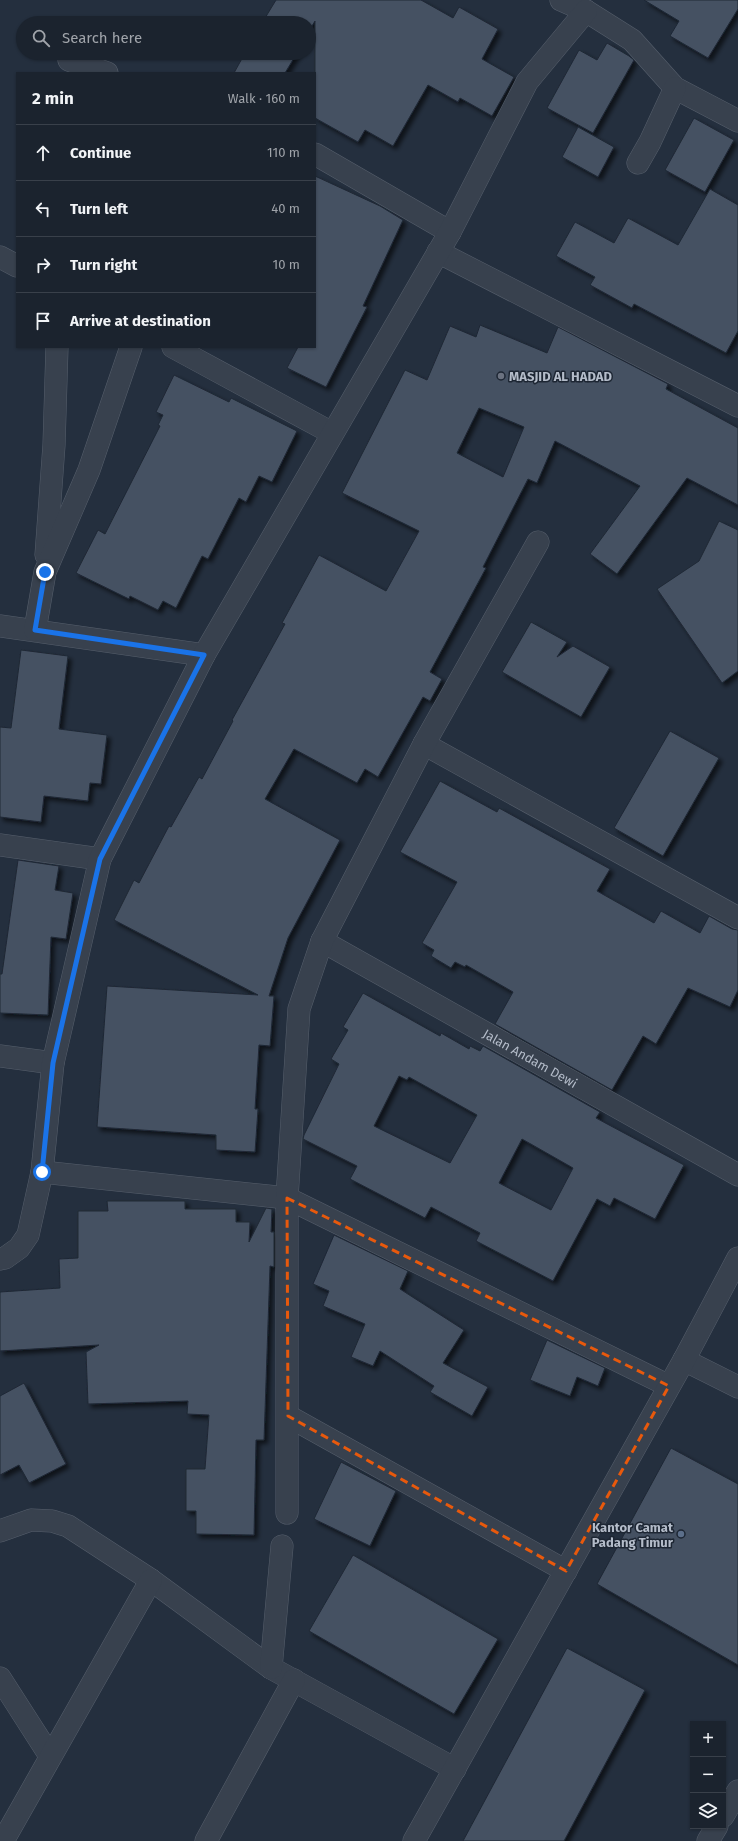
<!DOCTYPE html>
<html lang="en">
<head>
<meta charset="utf-8">
<style>
	body { margin:0; font-family:"Fira Sans",sans-serif; background:#282f3a; color:#f1f3f6 }
	.controls { position:absolute; right:12px; bottom:12px; display:grid; overflow:hidden; border-radius:0px; box-shadow:0 1px 3px #0004 }
	.controls button { width:36px; height:36px; display:grid; place-items:center; padding:0; border:0; border-bottom:1px solid #39404a; background:#1b232e; color:#f1f3f6; font:20px sans-serif }
	.stop { position:absolute; width:12px; height:12px; margin:-9px; border:3px solid #1a73e8; border-radius:50%; background:#fff }
	.stop.end { background:#1a73e8; border-color:#fff; box-shadow:0 1px 4px #0008 }
	.list { margin:0; padding:0; list-style:none }
	h2 { display:flex; justify-content:space-between; align-items:center; height:52px; margin:0; padding:0 16px; font-size:17px }
	h2 small { font-size:13px; font-weight:400; color:#a0a4aa }
	.list li { display:grid; grid-template-columns:26px 1fr auto; gap:12px; align-items:center; box-sizing:border-box; height:56px; padding:0 16px; border-top:1px solid #39404a }
	.list b { display:block; font-size:15px; white-space:nowrap }
	.list em { font-size:13px; font-style:normal; color:#a0a4aa }
	.icon { flex:none; width:22px; height:22px; fill:none; stroke:currentColor; stroke-width:2; stroke-linecap:round; stroke-linejoin:round }
	.map { position:relative; flex:none; width:738px; height:1841px; overflow:hidden }
	.search { position:absolute; background:#1b232e; box-shadow:0 1px 3px #0004; left:16px; top:16px; width:300px; height:44px; display:flex; align-items:center; gap:10px; box-sizing:border-box; padding:0 14px; border-radius:22px; color:#a0a4aa; font-size:15px }
	.panel { position:absolute; background:#1b232e; box-shadow:0 1px 3px #0004; left:16px; top:72px; width:300px; height:276px; border-radius:0px }
	.map>svg:first-child { display:block }
	.building { fill:#455162; stroke:#1f2835; fill-rule:evenodd; filter:url(#shadow) }
	.lines { fill:none; stroke-linecap:round; stroke-linejoin:round }
	.street-casing { stroke:#565f6c; stroke-width:23 }
	.street { stroke:#38414e; stroke-width:22 }
	.route { stroke:#1a73e8; stroke-width:5 }
	.marked { fill:none; stroke:#e8590c; stroke-width:3; stroke-dasharray:8 5; stroke-linejoin:round }
	.worship-dot { fill:#6b7280; stroke:#1d2633; stroke-width:1.5 }
	.service-dot { fill:#5c6f8a; stroke:#1d2633; stroke-width:1.5 }
	.labels { text-anchor:middle; stroke-width:3; stroke-linejoin:round; paint-order:stroke }
	.poi-label { font-size:13px; font-weight:bold; fill:#b4bcc9; stroke:#1d2633; text-anchor:start }
	.street-label { font-size:13px; fill:#b4bcc9; stroke:#1d2633 }
</style>
</head>
<body>
<div class="map">
<svg width="738" height="1841" viewBox="0 0 738 1841">
	<defs>
		<filter id="shadow"><feDropShadow dx="3.5" dy="3.5" stdDeviation="2" flood-color="#0009"/></filter>
	</defs>
	<rect width="100%" height="100%" fill="#242f3e"/>
	<g class="building">
		<path d="M 276,0 L 421,0 L 453,18 L 459,7 L 498,29 L 482,59 L 514,77 L 492,116 L 460,98 L 458,102 L 428,85 L 393,146 L 365,130 L 358,142 L 315,118 L 315,21 L 309,31 L 309,23 L 262,23 Z"/>
		<path d="M 644,0 L 738,0 L 738,9 L 708,58 L 670,36 L 679,21 Z"/>
		<path d="M 607,43 L 629,56 L 634,60 L 593,133 L 547,108 L 579,50 L 597,60 Z"/>
		<path d="M 245,53 L 297,53 L 285,73 L 234,73 Z"/>
		<path d="M 694,118 L 734,140 L 705,192 L 665,170 Z"/>
		<path d="M 578,127 L 614,147 L 598,177 L 562,157 Z"/>
		<path d="M 315,176 L 380,206 L 403,220 L 363,306 L 367,307 L 326,387 L 287,368 L 298,347 L 315,347 Z"/>
		<path d="M 710,189 L 738,205 L 738,331 L 726,353 L 634,304 L 632,308 L 590,285 L 595,277 L 556,256 L 575,222 L 614,243 L 628,218 L 678,245 Z"/>
		<path d="M 480,325 L 547,353 L 558,327 L 668,384 L 666,389 L 738,428 L 738,505 L 687,478 L 617,574 L 590,554 L 640,486 L 555,441 L 537,483 L 528,479 L 483,567 L 486,568 L 430,672 L 442,679 L 430,701 L 423,697 L 378,777 L 365,769 L 357,783 L 294,749 L 265,799 L 340,840 L 288,938 L 269,996 L 274,996 L 270,1046 L 259,1045 L 255,1109 L 258,1109 L 255,1152 L 216,1150 L 216,1135 L 97,1127 L 107,986 L 258,995 L 114,920 L 134,880 L 139,883 L 169,826 L 171,827 L 199,777 L 202,779 L 233,721 L 232,720 L 285,624 L 282,623 L 319,555 L 386,591 L 419,531 L 342,493 L 405,370 L 427,380 L 450,326 L 476,337 ZM 479,408 L 524,427 L 503,477 L 457,453 Z"/>
		<path d="M 174,375 L 229,402 L 231,398 L 297,431 L 272,482 L 259,476 L 246,502 L 239,498 L 208,559 L 202,556 L 176,608 L 163,601 L 158,610 L 130,596 L 129,599 L 76,573 L 98,530 L 105,534 L 160,426 L 158,425 L 163,415 L 156,412 Z"/>
		<path d="M 719,521 L 738,530 L 738,671 L 722,683 L 657,589 L 699,561 Z"/>
		<path d="M 531,622 L 567,642 L 557,657 L 573,646 L 610,667 L 581,717 L 502,672 Z"/>
		<path d="M 21,650 L 68,656 L 59,729 L 107,735 L 101,784 L 90,783 L 88,801 L 44,796 L 41,822 L 0,817 L 0,727 L 11,728 Z"/>
		<path d="M 670,731 L 719,758 L 663,856 L 614,828 Z"/>
		<path d="M 440,781 L 497,812 L 499,808 L 610,869 L 597,891 L 654,923 L 661,911 L 700,933 L 709,916 L 732,929 L 738,930 L 738,990 L 730,1007 L 688,988 L 656,1044 L 643,1036 L 612,1090 L 495,1024 L 513,992 L 466,965 L 465,967 L 455,962 L 451,968 L 431,956 L 434,950 L 422,943 L 457,882 L 400,852 Z"/>
		<path d="M 18,860 L 59,866 L 55,890 L 73,893 L 66,939 L 51,937 L 48,1015 L 0,1013 L 0,974 L 2,974 Z"/>
		<path d="M 363,993 L 440,1036 L 441,1033 L 469,1049 L 470,1046 L 480,1051 L 483,1046 L 600,1112 L 596,1118 L 684,1165 L 655,1219 L 614,1198 L 610,1206 L 597,1199 L 553,1281 L 476,1241 L 480,1233 L 431,1207 L 425,1218 L 350,1179 L 357,1166 L 303,1139 L 304,1135 L 339,1064 L 331,1059 L 348,1030 L 343,1027 ZM 399,1076 L 407,1080 L 409,1077 L 477,1115 L 450,1163 L 374,1126 ZM 522,1139 L 573,1168 L 551,1210 L 499,1183 Z"/>
		<path d="M 107,1201 L 185,1201 L 185,1209 L 236,1209 L 236,1222 L 250,1222 L 249,1242 L 266,1208 L 272,1209 L 271,1232 L 274,1232 L 274,1267 L 270,1266 L 264,1440 L 256,1440 L 254,1535 L 196,1534 L 196,1511 L 186,1511 L 186,1469 L 205,1469 L 209,1415 L 187,1414 L 188,1401 L 88,1404 L 86,1352 L 99,1345 L 0,1351 L 0,1292 L 60,1288 L 59,1259 L 78,1258 L 78,1211 L 108,1211 Z"/>
		<path d="M 334,1235 L 408,1271 L 400,1289 L 464,1330 L 443,1363 L 488,1387 L 472,1416 L 430,1392 L 434,1386 L 380,1351 L 373,1366 L 351,1357 L 365,1324 L 323,1306 L 329,1291 L 313,1284 Z"/>
		<path d="M 547,1340 L 605,1368 L 598,1386 L 577,1377 L 570,1396 L 530,1380 Z"/>
		<path d="M 24,1383 L 66,1464 L 29,1483 L 19,1465 L 0,1475 L 0,1396 Z"/>
		<path d="M 671,1448 L 738,1484 L 738,1665 L 597,1584 Z"/>
		<path d="M 341,1462 L 396,1491 L 370,1546 L 314,1519 Z"/>
		<path d="M 353,1555 L 498,1639 L 454,1714 L 309,1631 Z"/>
		<path d="M 567,1648 L 645,1690 L 602,1770 L 564,1841 L 463,1841 Z"/>
	</g>
	<g class="lines">
		<g class="street-casing">
			<g id="street">
				<path d="M 561,0 L 586,11 L 632,40 L 675,88 L 738,121"/>
				<path d="M 69,60 L 107,73"/>
				<path d="M 315,154 L 450,232"/>
				<path d="M 638,163 L 650,142 L 675,88"/>
				<path d="M 438,252 L 738,406"/>
				<path d="M 0,257 L 17,266"/>
				<path d="M 173,347 L 332,433"/>
				<path d="M 46,555 L 54,445 L 57,347"/>
				<path d="M 0,626 L 204,655"/>
				<path d="M 35,630 L 45,572 L 89,470 L 131,347"/>
				<path d="M 424,744 L 738,918"/>
				<path d="M 0,845 L 100,859"/>
				<path id="s1" d="M 322,941 L 738,1175"/>
				<path d="M 0,1056 L 53,1063"/>
				<path d="M 42,1172 L 287,1198 L 669,1386"/>
				<path d="M 0,1259 L 5,1258 L 19,1248 L 28,1235 L 42,1172 L 53,1063 L 100,859 L 204,655 L 450,232 L 527,82 L 586,11"/>
				<path d="M 684,1360 L 738,1387"/>
				<path d="M 288,1416 L 566,1571"/>
				<path d="M 287,1513 L 287,1198 L 299,1009 L 322,941 L 424,744 L 538,542"/>
				<path d="M 0,1531 L 31,1520 L 52,1521 L 68,1526 L 151,1580 L 271,1668 L 455,1769"/>
				<path d="M 271,1668 L 282,1546"/>
				<path d="M 0,1678 L 50,1756"/>
				<path d="M 723,1816 L 738,1791"/>
				<path d="M 3,1841 L 151,1580"/>
				<path d="M 206,1841 L 294,1680"/>
				<path d="M 414,1841 L 684,1360 L 738,1258"/>
				<path d="M 708,1841 L 717,1826"/>
			</g>
		</g>
		<use href="#street" class="street"/>
	</g>
	<g class="lines">
		<path class="route" d="M 42,1172 L 53,1063 L 100,859 L 204,655 L 35,630 L 45,572"/>
	</g>
	<path class="marked" d="M 287,1198 L 669,1386 L 566,1571 L 288,1416 Z"/>
	<circle class="worship-dot" cx="501" cy="376" r="4"/>
	<circle class="service-dot" cx="681" cy="1534" r="4"/>
	<g class="labels">
		<g class="poi-label">
			<text x="509" y="381">MASJID AL HADAD</text>
			<text x="673" y="1532" text-anchor="end">Kantor Camat<tspan x="673" dy="15">Padang Timur</tspan></text>
		</g>
		<g class="street-label">
			<text dy="5" stroke="none"><textPath href="#s1" startOffset="239">Jalan Andam Dewi</textPath></text>
		</g>
	</g>
</svg>
<div class="controls">
<button>+</button>
<button>−</button>
<button><svg class="icon" aria-label="layers" viewBox="0 0 24 24"><path d="M12 4l9 5-9 5-9-5zM3 14l9 5 9-5"/></svg></button>
</div>
<div class="stop" style="left:42px;top:1172px"></div>
<div class="stop end" style="left:45px;top:572px"></div>
<div class="search"><svg class="icon" aria-label="search" viewBox="0 0 24 24"><circle cx="10" cy="10" r="6"/><path d="M15 15l6 6"/></svg>Search here</div>
<section class="panel">
<h2>2 min<small>Walk · 160 m</small></h2>
<ul class="list">
<li><svg class="icon" aria-label="ahead" viewBox="0 0 24 24"><path d="M12 20V5M6 11l6-6 6 6"/></svg><div><b>Continue</b></div><em>110 m</em></li>
<li><svg class="icon" aria-label="left" viewBox="0 0 24 24"><path d="M17 20v-9H6M10 6l-5 5 5 5"/></svg><div><b>Turn left</b></div><em>40 m</em></li>
<li><svg class="icon" aria-label="right" viewBox="0 0 24 24"><path d="M7 20v-9h11M14 6l5 5-5 5"/></svg><div><b>Turn right</b></div><em>10 m</em></li>
<li><svg class="icon" aria-label="arrive" viewBox="0 0 24 24"><path d="M6 21V4h12l-3 4 3 4H6"/></svg><div><b>Arrive at destination</b></div></li>
</ul>
</section>
</div>
</body>
</html>
